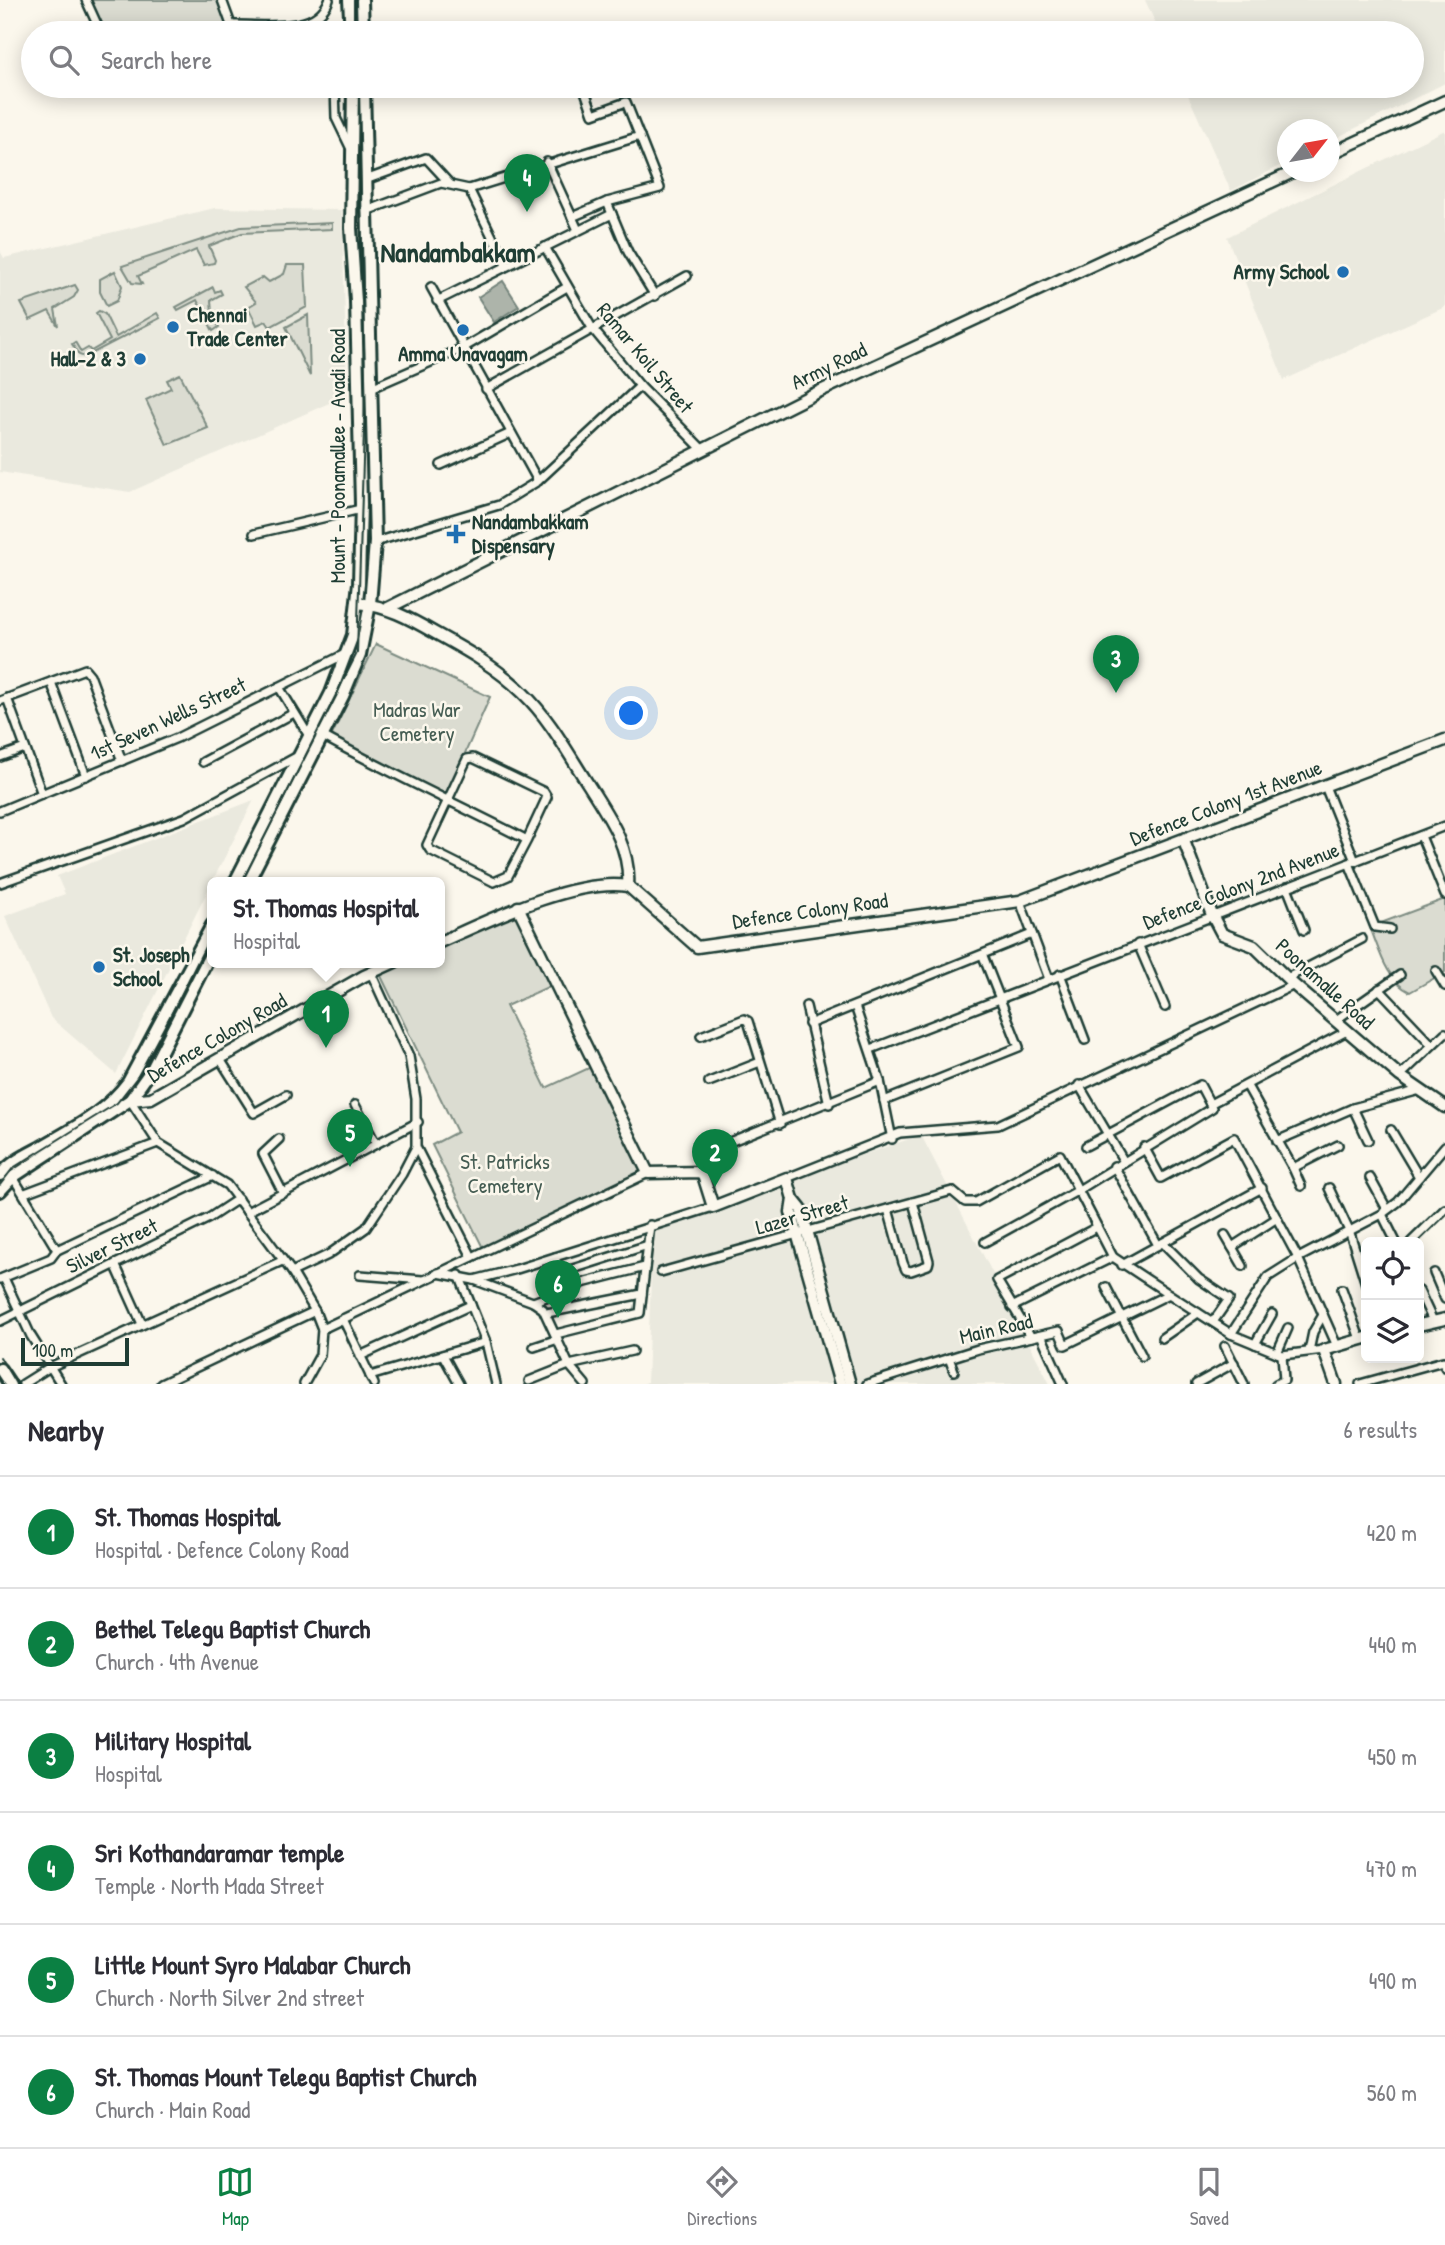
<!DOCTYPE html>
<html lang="en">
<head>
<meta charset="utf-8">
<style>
	body { margin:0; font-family:"Patrick Hand",sans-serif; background:#f7f7f7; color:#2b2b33 }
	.controls { position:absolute; right:21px; bottom:21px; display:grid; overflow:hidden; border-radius:10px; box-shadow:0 4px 18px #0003 }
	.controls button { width:63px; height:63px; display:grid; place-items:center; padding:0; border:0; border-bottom:2px solid #e1e1e2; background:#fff; color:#2b2b33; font:35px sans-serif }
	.compass { position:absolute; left:1277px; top:119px; width:63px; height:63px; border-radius:50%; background:#fff; box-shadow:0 4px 18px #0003; rotate:59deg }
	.scale { position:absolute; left:21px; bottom:18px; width:108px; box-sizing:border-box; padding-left:7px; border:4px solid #1f3d34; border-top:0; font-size:19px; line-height:24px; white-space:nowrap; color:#1f3d34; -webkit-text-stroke:5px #fbf7ec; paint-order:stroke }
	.you { position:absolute; left:632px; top:714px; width:24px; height:24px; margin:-18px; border:5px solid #fff; border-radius:50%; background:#1a73e8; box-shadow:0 0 0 10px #1a73e833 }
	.badge { display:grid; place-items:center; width:46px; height:46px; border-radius:50%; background:#0b8043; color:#fff; font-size:23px; font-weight:700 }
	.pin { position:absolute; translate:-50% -58px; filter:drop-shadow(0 2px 4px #0008) }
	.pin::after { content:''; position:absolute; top:37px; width:24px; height:21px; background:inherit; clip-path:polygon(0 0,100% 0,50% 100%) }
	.popup { position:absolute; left:207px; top:877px; width:238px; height:91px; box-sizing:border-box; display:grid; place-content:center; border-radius:10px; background:#fff; filter:drop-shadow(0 2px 5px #0005); font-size:23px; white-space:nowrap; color:#7c7c81 }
	.popup b { font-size:26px; color:#2b2b33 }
	.popup::after { content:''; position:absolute; left:50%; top:100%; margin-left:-14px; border:14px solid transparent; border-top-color:#fff }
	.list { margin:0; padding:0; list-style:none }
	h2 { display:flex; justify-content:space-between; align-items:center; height:91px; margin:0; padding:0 28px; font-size:30px }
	h2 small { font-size:23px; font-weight:400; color:#7c7c81 }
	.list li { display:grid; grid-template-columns:46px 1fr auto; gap:21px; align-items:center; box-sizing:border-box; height:112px; padding:0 28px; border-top:2px solid #e1e1e2 }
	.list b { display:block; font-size:26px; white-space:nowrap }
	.list p { margin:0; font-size:23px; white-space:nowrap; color:#7c7c81 }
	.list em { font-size:23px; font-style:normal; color:#7c7c81 }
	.icon { flex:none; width:38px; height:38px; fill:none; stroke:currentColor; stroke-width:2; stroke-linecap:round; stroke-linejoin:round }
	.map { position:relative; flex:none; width:1445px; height:1384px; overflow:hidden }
	.search { position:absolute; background:#fff; box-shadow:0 4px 18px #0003; left:21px; right:21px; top:21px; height:77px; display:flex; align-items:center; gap:18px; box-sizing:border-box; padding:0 24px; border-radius:38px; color:#7c7c81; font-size:26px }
	.sheet { height:763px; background:#fff }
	nav { display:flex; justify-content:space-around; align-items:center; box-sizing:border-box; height:98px; border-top:2px solid #e1e1e2; background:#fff; font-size:19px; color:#7c7c81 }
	nav a { display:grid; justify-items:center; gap:4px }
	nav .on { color:#0b8043 }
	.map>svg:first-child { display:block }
	.built { fill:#eae9de }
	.green { fill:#dbdcd1; stroke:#7d8c82; stroke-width:2 }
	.water { fill:#adb4aa; stroke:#74847b; stroke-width:2 }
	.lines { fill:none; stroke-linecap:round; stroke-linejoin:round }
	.street-casing { stroke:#1f3d34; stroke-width:12 }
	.secondary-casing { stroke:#1f3d34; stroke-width:15 }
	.primary-casing { stroke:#1f3d34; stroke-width:16 }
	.street { stroke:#fbf7ec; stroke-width:7 }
	.secondary { stroke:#fbf7ec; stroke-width:10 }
	.primary { stroke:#fbf7ec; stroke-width:10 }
	.rail { stroke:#1f3d34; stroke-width:2 }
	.poi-dot { fill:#1f6fb2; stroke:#fbf7ec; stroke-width:2.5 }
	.labels { text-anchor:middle; stroke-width:5; stroke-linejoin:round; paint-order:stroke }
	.poi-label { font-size:21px; font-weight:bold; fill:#1f3d34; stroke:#fbf7ec; text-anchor:start }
	.street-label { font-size:21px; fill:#1f3d34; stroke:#fbf7ec }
	.park-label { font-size:21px; fill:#455d53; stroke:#fbf7ec }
	.district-label { font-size:28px; font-weight:bold; fill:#1f3d34; stroke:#fbf7ec }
</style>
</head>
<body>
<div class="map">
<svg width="1445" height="1384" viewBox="0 0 1445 1384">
	<rect width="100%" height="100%" fill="#fbf7ec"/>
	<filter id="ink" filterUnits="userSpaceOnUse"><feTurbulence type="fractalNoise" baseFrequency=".0143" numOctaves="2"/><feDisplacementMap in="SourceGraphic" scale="14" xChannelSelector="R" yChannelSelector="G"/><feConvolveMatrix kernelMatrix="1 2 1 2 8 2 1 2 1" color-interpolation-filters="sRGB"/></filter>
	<g filter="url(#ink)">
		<g class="built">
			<path d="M 1145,0 L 1445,0 L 1445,83 L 1330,141 L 1330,130 L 1288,130 L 1287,162 L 1231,191 L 1184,86 L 1412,86 L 1412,33 L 1160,33 Z"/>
			<path d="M 1445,130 L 1445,307 L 1284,380 L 1227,237 Z"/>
			<path d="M 215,208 L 342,210 L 347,395 L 130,492 L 0,472 L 0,251 L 4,258 Z"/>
			<path d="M 254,800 L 212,882 L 116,1074 L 51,1018 L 5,916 L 65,894 L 57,876 Z"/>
			<path d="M 921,1135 L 1050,1384 L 643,1384 L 647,1382 L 653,1226 Z"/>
		</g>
		<g class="green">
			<path d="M 90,0 L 218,0 L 229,33 L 105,33 Z"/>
			<path d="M 332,223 L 332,229 L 242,233 L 209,246 L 215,260 L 214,263 L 204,265 L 196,250 L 138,276 L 142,284 L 132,283 L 122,266 L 241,227 Z"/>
			<path d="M 287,265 L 305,265 L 307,307 L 270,327 L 266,321 L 257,325 L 248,307 L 256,302 L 244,287 L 263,277 L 269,282 L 284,274 Z"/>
			<path d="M 115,271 L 122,286 L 117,301 L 107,306 L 100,292 L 100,279 Z"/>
			<path d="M 75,285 L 78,290 L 74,297 L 55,309 L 58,326 L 49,311 L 30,320 L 21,303 Z"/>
			<path d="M 213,287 L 215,292 L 220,290 L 222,294 L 211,300 L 212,312 L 219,327 L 213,331 L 197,300 L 178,310 L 176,307 Z"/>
			<path d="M 99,311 L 105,314 L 116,337 L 157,313 L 160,318 L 85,357 L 79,355 L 72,344 L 75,342 L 81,352 L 88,348 L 91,351 L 110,340 L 96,313 Z"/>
			<path d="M 308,315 L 310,376 L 286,327 Z"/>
			<path d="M 180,374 L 208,428 L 167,445 L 146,400 L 171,388 L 167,380 Z"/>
			<path d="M 376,644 L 490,697 L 446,796 L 330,739 Z"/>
			<path d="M 1445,899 L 1445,972 L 1410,992 C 1387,982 1379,949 1370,927 Z"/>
			<path d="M 516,914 L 550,986 L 506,1006 L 546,1088 L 591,1067 L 642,1173 L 484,1250 L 432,1145 L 457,1132 L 380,974 L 407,962 L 440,962 L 440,948 Z"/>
		</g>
		<path class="water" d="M 503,281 L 519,306 L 494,322 L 478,297 Z"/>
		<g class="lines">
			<g class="street-casing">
				<g id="street">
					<path d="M 86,0 L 101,33"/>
					<path d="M 222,0 L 234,33"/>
					<path d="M 233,25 C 263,24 316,35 329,0"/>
					<path d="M 271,33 L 302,33"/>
					<path d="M 335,86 L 336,118 L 350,147"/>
					<path d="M 547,162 L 578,230"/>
					<path d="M 368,179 L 426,158 L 450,184"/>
					<path d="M 469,189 L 506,265"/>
					<path d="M 607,202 L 628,252 L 655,296"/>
					<path d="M 369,210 L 441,183 L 469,189 L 640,136"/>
					<path d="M 572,217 L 607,202 L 660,188 L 626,102 L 593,114 L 585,91"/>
					<path d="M 545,247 L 592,328 L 640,386 L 703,450"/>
					<path d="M 431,287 L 538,481"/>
					<path d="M 437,301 L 612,214"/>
					<path d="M 371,388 L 463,348 L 567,287"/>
					<path d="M 486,389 L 687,276"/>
					<path d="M 441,465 L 511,433"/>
					<path d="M 254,534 L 361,509"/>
					<path d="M 375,542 L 499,505 L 538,481 L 640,386"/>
					<path d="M 51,682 L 86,776"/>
					<path d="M 279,687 L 309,736"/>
					<path d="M 7,698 L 42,794"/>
					<path d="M 0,701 L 85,669 L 90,675 L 122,761"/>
					<path d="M 312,730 C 382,770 456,803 527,840 L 547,797 L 544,792 L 473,758 L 467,759 L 427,845 L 430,850 L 494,882 L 508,876 L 527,840"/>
					<path d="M 0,757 L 25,748"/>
					<path d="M 203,762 L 294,713"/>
					<path d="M 1325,786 L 1355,861"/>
					<path d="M 0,811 L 177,738 L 347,653"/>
					<path d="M 1421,836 L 1445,895"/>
					<path d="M 1349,863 L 1375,927 L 1390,929"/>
					<path d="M 0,883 L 184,818 L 298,756"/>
					<path d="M 1287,887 L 1304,930"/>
					<path d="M 1020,901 L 1049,979"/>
					<path d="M 1138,944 L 1165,1007"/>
					<path d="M 1436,971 L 1445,986"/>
					<path d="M 1060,974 L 1085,1040"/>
					<path d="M 1287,978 L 1362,939"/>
					<path d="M 1379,989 L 1432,1045"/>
					<path d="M 806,1006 L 829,1104"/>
					<path d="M 855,1006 L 880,1081 L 892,1139"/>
					<path d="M 1336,1020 L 1400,975"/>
					<path d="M 809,1024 L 1032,934"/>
					<path d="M 701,1036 L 744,1019 L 748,1021 L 780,1124"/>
					<path d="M 871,1049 L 1445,826"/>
					<path d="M 220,1059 L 254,1113 L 286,1095"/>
					<path d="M 1400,1076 L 1445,1033"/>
					<path d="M 709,1082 L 760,1062"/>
					<path d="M 1079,1085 L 1123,1160"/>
					<path d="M 1247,1086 L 1293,1168 L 1338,1145"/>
					<path d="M 130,1100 L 158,1143 L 227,1185 L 292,1272 L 315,1311 L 322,1329 L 320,1355 L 304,1384"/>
					<path d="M 884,1101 L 1019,1047 L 983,956"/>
					<path d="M 355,1105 L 376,1144"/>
					<path d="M 1353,1108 L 1368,1140"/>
					<path d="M 1391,1130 L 1419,1177"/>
					<path d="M 279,1139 L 263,1154 L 283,1193"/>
					<path d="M 1277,1141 L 1353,1108 L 1420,1090"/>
					<path d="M 1086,1146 L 1200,1085 L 1210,1104"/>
					<path d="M 416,1147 L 472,1257"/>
					<path d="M 1144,1147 L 1161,1178 L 1234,1138 L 1298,1258 L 1337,1346"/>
					<path d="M 1114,1166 L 1158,1245"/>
					<path d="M 1293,1168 L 1301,1186"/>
					<path d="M 702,1172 L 700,1154 L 880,1081"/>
					<path d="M 13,1177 L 57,1250"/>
					<path d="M 787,1178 L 900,1133 L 998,1125 L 1294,985"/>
					<path d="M 1370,1178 L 1387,1209"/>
					<path d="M 1329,1188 L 1350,1233 L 1366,1284"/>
					<path d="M 25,1193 L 158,1143"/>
					<path d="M 888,1209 L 903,1263 L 906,1270 L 911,1271 L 928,1265 L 929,1261 L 913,1202"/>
					<path d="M 247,1212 L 418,1122"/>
					<path d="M 1382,1214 L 1396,1242"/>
					<path d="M 1225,1235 L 1243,1266"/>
					<path d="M 985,1242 L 1077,1191 L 1212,1108 L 1210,1104 L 1347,1031"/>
					<path d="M 1411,1242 L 1445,1209"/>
					<path d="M 1163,1243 L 1199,1279 L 1229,1299 L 1213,1322"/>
					<path d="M 1232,1247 L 1277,1218"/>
					<path d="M 555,1257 L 569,1307"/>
					<path d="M 115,1264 L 142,1324"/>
					<path d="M 1122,1265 L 1262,1188"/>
					<path d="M 292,1272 L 328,1255 L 366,1228 L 402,1174 L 416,1147 L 416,1099 L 409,1056 L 371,973"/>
					<path d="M 661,1272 L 952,1191 L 965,1202 L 976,1202 L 1060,1155 L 1113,1257 L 1169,1294"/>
					<path d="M 438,1273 L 474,1280 L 533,1302 L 543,1309 L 569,1365 L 585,1384"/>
					<path d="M 560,1273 L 648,1245"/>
					<path d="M 1434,1273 L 1445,1299"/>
					<path d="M 360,1275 L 423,1280"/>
					<path d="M 459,1275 L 486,1342 L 496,1384"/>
					<path d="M 4,1278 L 31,1336 L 61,1384"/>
					<path d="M 0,1279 L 51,1258 L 57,1250 L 213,1176"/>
					<path d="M 474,1280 L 517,1269 L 713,1207"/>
					<path d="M 1106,1287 L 1142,1356"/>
					<path d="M 1342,1289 L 1360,1339"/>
					<path d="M 1419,1291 L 1433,1321"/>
					<path d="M 533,1302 L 586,1282 L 645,1267"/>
					<path d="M 1012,1307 L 1113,1257"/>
					<path d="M 547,1313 L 642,1294"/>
					<path d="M 343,1319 L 374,1384"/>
					<path d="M 0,1321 L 209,1218 L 238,1199"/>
					<path d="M 322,1329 L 648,1173"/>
					<path d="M 556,1334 L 640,1313 L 650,1225"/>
					<path d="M 1231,1334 L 1268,1277 L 1298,1258 L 1382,1214 L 1398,1202 L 1445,1146"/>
					<path d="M 1031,1337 L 997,1280 L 1097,1227"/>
					<path d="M 1042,1337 L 1063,1384"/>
					<path d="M 1162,1338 L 1198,1313"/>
					<path d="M 1255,1344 L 1272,1314"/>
					<path d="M 1225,1346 L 1244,1384"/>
					<path d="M 534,1347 L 558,1339"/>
					<path d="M 1309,1351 L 1313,1332 L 1323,1315"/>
					<path d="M 1277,1353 L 1288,1328"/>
					<path d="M 443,1355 L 459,1384"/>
					<path d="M 360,1356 L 471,1305"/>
					<path d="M 949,1358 L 954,1371"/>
					<path d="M 370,1376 L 486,1342"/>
					<path d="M 529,1381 L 569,1365 L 632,1351"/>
					<path d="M 23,1384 L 50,1367 L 282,1261"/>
					<path d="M 161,1384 L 315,1311"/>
					<path d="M 867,1384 L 978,1349 L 1059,1331 L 1065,1345 L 1169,1294 L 1231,1334 L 1282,1355 L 1324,1350"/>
					<path d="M 1196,1384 L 1234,1363"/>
					<path d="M 1276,1384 L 1284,1380 L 1282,1355"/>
					<path d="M 1360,1384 L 1443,1361 L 1445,1367"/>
				</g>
			</g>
			<g class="secondary-casing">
				<g id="secondary">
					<path d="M 1330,154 L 1445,101"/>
					<path d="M 357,603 C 387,606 409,618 435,633 C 466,650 498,668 523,693 C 550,719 568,753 588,784 C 608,816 631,847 628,886"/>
					<path d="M 388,608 L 814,394 L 1293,172"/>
					<path d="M 1184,841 L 1212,915 L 1222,934 L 1254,946 L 1294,985 L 1400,1076 L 1445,1107"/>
					<path d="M 628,886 L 697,947 L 1020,901 L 1445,740"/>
					<path d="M 518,907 L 648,1173 L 702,1172 L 713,1207 L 787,1178 L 793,1199 L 791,1212 L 840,1384"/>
					<path d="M 440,942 C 489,920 574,878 628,886"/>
					<path d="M 130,1100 L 151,1098 L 364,976 L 395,962"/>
					<path d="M 793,1199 L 801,1209 L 850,1384"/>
					<path d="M 1419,1325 L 1445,1319"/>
					<path d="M 1336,1384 L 1324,1350 L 1366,1338"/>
				</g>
			</g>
			<g class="primary-casing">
				<g id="primary">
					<path d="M 349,0 L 351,33"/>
					<path d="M 362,0 L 363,33"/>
					<path d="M 235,882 L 331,693 L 353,635 L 359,583 L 361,504 L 356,301 L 351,228 L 353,86"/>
					<path d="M 248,882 L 343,696 L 360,655 L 370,604 L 375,542 L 364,86"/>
					<path d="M 0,1175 C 11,1162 26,1155 41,1147 C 73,1128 105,1113 128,1082 L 212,925"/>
					<path d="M 0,1191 L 13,1177 L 130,1100 L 152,1069 L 212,951"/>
					<path d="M 0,1369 L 10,1384"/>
				</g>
			</g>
			<use href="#street" class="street"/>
			<use href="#secondary" class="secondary"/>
			<use href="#primary" class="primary"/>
			<g class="rail">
				<path d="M 354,0 L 354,33"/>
				<path d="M 242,882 L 357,653 L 365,397 L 359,86"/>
				<path d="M 0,1185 L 13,1168 L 117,1103 L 145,1067 L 212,933"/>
				<path d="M 0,1357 L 16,1384"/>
			</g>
		</g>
	</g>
	<g class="poi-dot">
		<circle cx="1343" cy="272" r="7"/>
		<circle cx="173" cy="327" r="7"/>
		<circle cx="463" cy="330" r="7"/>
		<circle cx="140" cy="359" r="7"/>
		<path d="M452.5 523.5h7v7h7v7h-7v7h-7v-7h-7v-7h7z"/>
		<circle cx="99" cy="967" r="7"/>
	</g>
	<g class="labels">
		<g class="poi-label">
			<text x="1329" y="279" text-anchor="end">Army School</text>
			<text x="187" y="322">Chennai<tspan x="187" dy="24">Trade Center</tspan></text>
			<text x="463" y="361" text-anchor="middle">Amma Unavagam</text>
			<text x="126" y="366" text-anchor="end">Hall-2 &amp; 3</text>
			<text x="472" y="529">Nandambakkam<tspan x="472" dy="24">Dispensary</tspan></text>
			<text x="113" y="962">St. Joseph<tspan x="113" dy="24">School</tspan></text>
		</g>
		<g class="street-label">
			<text transform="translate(645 358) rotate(50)" y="7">Ramar Koil Street</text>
			<text transform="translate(829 366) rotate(-26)" y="7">Army Road</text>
			<text transform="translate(338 456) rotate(-90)" y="7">Mount - Poonamallee - Avadi Road</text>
			<text transform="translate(168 719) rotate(-25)" y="7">1st Seven Wells Street</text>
			<text transform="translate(1226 803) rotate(-21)" y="7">Defence Colony 1st Avenue</text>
			<text transform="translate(1241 886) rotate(-21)" y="7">Defence Colony 2nd Avenue</text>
			<text transform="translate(810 911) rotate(-8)" y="7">Defence Colony Road</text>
			<text transform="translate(1325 984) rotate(42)" y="7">Poonamalle Road</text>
			<text transform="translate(217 1038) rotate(-30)" y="7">Defence Colony Road</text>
			<text transform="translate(802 1215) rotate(-16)" y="7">Lazer Street</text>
			<text transform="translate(112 1246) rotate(-26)" y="7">Silver Street</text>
			<text transform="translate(996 1329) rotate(-13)" y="7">Main Road</text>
		</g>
		<g class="park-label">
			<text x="417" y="717">Madras War<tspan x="417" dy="24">Cemetery</tspan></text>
			<text x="505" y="1169">St. Patricks<tspan x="505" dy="24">Cemetery</tspan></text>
		</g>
		<g class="district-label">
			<text x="458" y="262">Nandambakkam</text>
		</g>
	</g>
</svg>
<div class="controls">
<button><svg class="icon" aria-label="locate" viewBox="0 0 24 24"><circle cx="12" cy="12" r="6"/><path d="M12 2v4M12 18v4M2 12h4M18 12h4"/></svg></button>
<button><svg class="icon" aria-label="layers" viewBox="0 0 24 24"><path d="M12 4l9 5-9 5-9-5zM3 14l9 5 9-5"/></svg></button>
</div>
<svg class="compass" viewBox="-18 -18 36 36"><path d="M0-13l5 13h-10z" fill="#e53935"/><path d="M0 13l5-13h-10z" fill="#7c7c81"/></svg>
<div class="scale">100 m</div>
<div class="you"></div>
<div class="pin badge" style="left:326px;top:1048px">1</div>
<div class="popup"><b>St. Thomas Hospital</b>Hospital</div>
<div class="pin badge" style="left:715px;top:1187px">2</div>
<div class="pin badge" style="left:1116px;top:693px">3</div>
<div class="pin badge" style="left:527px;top:212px">4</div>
<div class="pin badge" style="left:350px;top:1167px">5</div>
<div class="pin badge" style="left:558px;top:1318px">6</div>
<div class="search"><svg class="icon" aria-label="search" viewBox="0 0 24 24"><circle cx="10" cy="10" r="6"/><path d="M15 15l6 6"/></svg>Search here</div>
</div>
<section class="sheet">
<h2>Nearby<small>6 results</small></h2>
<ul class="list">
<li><span class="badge">1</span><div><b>St. Thomas Hospital</b><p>Hospital · Defence Colony Road</p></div><em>420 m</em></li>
<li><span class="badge">2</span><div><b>Bethel Telegu Baptist Church</b><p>Church · 4th Avenue</p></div><em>440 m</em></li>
<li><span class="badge">3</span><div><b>Military Hospital</b><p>Hospital</p></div><em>450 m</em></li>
<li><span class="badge">4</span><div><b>Sri Kothandaramar temple</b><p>Temple · North Mada Street</p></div><em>470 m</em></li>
<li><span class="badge">5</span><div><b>Little Mount Syro Malabar Church</b><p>Church · North Silver 2nd street</p></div><em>490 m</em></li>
<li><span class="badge">6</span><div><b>St. Thomas Mount Telegu Baptist Church</b><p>Church · Main Road</p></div><em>560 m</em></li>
</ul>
</section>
<nav>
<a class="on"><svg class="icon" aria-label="map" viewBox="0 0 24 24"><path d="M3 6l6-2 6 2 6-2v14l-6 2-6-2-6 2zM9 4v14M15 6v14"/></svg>Map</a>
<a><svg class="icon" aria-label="directions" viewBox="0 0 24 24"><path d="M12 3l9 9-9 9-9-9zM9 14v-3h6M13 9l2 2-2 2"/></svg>Directions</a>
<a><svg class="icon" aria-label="saved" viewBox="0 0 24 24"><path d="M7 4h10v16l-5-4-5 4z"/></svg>Saved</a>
</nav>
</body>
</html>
